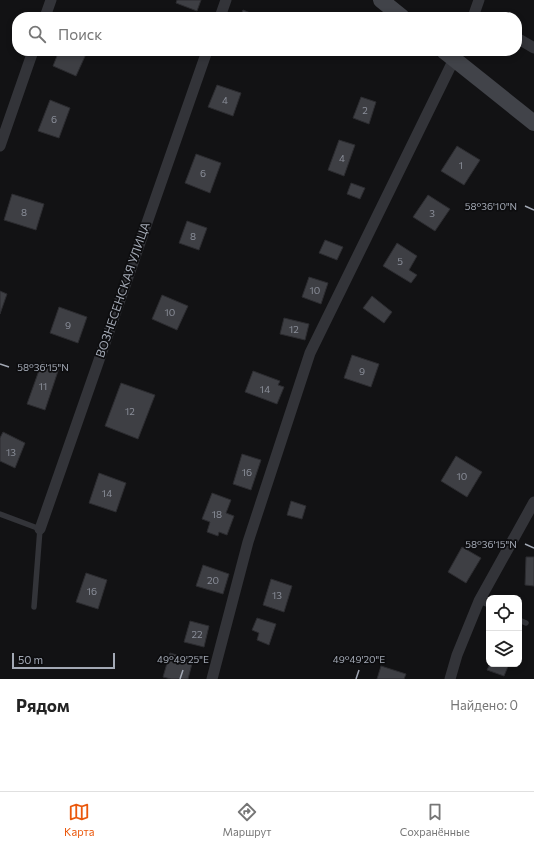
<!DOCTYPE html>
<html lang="ru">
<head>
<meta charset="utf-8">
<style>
	body { margin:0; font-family:Commissioner,sans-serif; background:#f2f2f2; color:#222 }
	.controls { position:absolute; right:12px; bottom:12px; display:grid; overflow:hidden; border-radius:8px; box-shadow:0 2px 6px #0003 }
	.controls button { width:36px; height:36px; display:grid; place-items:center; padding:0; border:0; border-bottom:1px solid #e0e0e0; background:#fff; color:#222; font:20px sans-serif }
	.scale { position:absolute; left:12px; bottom:10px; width:103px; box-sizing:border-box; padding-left:4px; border:2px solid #a3a9b5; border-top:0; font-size:11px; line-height:14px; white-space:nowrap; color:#a3a9b5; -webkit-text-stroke:3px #0d0d0f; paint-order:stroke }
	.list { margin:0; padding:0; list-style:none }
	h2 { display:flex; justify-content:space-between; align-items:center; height:52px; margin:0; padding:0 16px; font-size:17px }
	h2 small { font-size:13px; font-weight:400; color:#767676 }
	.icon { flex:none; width:22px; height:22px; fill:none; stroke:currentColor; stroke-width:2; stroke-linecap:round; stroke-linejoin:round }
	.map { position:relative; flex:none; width:534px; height:679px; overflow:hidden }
	.search { position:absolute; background:#fff; box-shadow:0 2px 6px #0003; left:12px; right:12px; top:12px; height:44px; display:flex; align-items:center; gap:10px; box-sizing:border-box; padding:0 14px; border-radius:16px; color:#767676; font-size:15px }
	.sheet { height:112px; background:#fff }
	nav { display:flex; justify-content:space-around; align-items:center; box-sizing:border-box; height:56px; border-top:1px solid #e0e0e0; background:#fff; font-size:11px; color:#767676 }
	nav a { display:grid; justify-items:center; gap:2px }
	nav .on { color:#ea580c }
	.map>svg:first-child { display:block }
	.building { fill:#3e3f44; stroke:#2c2c30 }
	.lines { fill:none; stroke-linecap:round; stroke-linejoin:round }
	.lane { stroke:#333439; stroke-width:5.5 }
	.street { stroke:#333439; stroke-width:11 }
	.secondary { stroke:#414349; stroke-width:16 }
	.ticks { fill:none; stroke:#a3a9b5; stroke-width:1.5 }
	.labels { text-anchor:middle; stroke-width:3.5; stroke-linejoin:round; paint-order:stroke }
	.number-label { font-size:10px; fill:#8a8e99 }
	.street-label { font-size:12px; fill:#a3a9b5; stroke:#0d0d0f }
	.ticks-label { font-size:10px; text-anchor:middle; fill:#a3a9b5; stroke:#0d0d0f; stroke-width:3.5; stroke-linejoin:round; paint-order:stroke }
</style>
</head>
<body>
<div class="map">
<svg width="534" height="679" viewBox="0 0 534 679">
	<rect width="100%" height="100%" fill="#121214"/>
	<g class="building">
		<path d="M 177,0 L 201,0 L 197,11 L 176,3 Z"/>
		<path d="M 243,10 L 260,17 L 240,17 Z"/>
		<path d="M 59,51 L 79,51 L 86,54 L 76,76 L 53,66 Z"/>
		<path d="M 217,85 L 241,93 L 233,116 L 208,107 Z"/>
		<path d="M 361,97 L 376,102 L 369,124 L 353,118 Z"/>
		<path d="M 50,100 L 70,108 L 59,138 L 38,131 Z"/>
		<path d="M 339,140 L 355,145 L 344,176 L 328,170 Z"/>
		<path d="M 457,146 L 480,160 L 464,185 L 441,171 Z"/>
		<path d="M 196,154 L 221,163 L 210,193 L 185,183 Z"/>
		<path d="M 351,183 L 365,188 L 360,199 L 347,194 Z"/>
		<path d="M 12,194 L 44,204 L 36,230 L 4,220 Z"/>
		<path d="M 428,195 L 450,209 L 435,231 L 413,217 Z"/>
		<path d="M 187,221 L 207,228 L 199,250 L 179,243 Z"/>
		<path d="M 325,240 L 343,247 L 337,260 L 319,253 Z"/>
		<path d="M 397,243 L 417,256 L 409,270 L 417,275 L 411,283 L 383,266 Z"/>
		<path d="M 309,277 L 328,283 L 321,304 L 302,297 Z"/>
		<path d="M 0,291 L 7,294 L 0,314 Z"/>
		<path d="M 162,295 L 188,306 L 177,330 L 152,319 Z"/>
		<path d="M 372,296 L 392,312 L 384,323 L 363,308 Z"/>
		<path d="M 59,307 L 87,317 L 78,343 L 50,333 Z"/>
		<path d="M 284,318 L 309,324 L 305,340 L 280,334 Z"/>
		<path d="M 352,355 L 379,364 L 371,387 L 344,378 Z"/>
		<path d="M 42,362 L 59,368 L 45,410 L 27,404 Z"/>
		<path d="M 253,371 L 280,381 L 278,385 L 284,387 L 277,404 L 245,392 Z"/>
		<path d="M 121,383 L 155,395 L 138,439 L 105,426 Z"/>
		<path d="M 3,432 L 25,443 L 15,468 L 0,461 L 0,438 Z"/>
		<path d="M 242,454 L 261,460 L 251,490 L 233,484 Z"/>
		<path d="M 456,456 L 482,472 L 467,497 L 441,481 Z"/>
		<path d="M 99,473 L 126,483 L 116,512 L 89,503 Z"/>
		<path d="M 212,493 L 231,500 L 226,513 L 234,516 L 227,535 L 219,532 L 218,536 L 207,532 L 210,522 L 202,519 Z"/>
		<path d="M 291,501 L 306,506 L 302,519 L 287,515 Z"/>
		<path d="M 462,547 L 481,558 L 466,583 L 448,572 Z"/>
		<path d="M 526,557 L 534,557 L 534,586 L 525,585 Z"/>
		<path d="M 203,565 L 229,574 L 223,594 L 196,586 Z"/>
		<path d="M 86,573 L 107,580 L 98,609 L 76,602 Z"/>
		<path d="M 271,579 L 292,586 L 284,612 L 263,605 Z"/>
		<path d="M 257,618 L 276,624 L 269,645 L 257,640 L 259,633 L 252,630 Z"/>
		<path d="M 190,621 L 209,626 L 204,647 L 184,642 Z"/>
		<path d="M 170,653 L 193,660 L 188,679 L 171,679 L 163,677 Z"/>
		<path d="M 490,664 L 509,664 L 504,676 L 487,670 Z"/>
		<path d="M 381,666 L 406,674 L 404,679 L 377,679 Z"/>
	</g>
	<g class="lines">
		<g class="lane">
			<path d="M 0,514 L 40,529 L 34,607"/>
			<path d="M 479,601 L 489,605"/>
			<path d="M 519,620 L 526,623"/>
		</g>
		<g class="street">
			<path d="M 45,17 L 51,0"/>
			<path d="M 220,17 L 226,0"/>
			<path d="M 473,17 L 479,0"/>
			<path d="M 517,38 L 534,48"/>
			<path d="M 0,146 L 33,51"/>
			<path d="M 40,529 L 207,51"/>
			<path d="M 212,679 L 248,542 L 310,353 L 458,51"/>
			<path d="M 450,679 L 457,655 L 479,601 L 534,502"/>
		</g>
		<g class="secondary">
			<path d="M 381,0 L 402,17"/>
			<path d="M 444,51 L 534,123"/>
		</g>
	</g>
	<path class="ticks" d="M 525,206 L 534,210M 0,364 L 9,367M 525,544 L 534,548M 180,679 L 183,670M 356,679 L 359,670"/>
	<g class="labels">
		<g class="number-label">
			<text x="225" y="104">4</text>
			<text x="365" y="114">2</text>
			<text x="54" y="123">6</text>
			<text x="342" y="162">4</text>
			<text x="461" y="169">1</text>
			<text x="203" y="177">6</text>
			<text x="24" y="216">8</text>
			<text x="432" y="217">3</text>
			<text x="193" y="240">8</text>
			<text x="400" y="265">5</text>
			<text x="315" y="294">10</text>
			<text x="170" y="316">10</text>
			<text x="68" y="329">9</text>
			<text x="294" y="333">12</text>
			<text x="362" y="375">9</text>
			<text x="43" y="390">11</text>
			<text x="265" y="393">14</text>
			<text x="130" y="415">12</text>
			<text x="11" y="456">13</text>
			<text x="247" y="476">16</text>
			<text x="462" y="480">10</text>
			<text x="107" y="497">14</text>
			<text x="217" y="518">18</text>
			<text x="213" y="584">20</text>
			<text x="92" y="595">16</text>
			<text x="277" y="599">13</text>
			<text x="197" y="638">22</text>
		</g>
		<g class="street-label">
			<text transform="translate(123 290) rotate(-71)" y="4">ВОЗНЕСЕНСКАЯ УЛИЦА</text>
		</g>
	</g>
	<g class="ticks-label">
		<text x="491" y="210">58°36'10"N</text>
		<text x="43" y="371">58°36'15"N</text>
		<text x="491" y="548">58°36'15"N</text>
		<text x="183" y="663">49°49'25"E</text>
		<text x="359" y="663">49°49'20"E</text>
	</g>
</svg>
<div class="controls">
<button><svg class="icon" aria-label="locate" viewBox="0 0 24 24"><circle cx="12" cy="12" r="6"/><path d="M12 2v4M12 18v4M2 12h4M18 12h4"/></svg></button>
<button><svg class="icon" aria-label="layers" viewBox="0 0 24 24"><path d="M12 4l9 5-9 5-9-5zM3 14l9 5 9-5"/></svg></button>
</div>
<div class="scale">50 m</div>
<div class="search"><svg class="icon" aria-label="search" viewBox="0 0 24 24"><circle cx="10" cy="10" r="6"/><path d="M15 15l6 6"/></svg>Поиск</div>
</div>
<section class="sheet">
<h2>Рядом<small>Найдено: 0</small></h2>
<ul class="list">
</ul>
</section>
<nav>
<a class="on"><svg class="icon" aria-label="map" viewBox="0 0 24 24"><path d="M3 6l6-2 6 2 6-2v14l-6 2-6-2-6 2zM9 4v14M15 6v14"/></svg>Карта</a>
<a><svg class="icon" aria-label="directions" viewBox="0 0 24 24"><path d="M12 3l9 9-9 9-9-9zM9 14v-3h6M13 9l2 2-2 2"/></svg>Маршрут</a>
<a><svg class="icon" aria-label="saved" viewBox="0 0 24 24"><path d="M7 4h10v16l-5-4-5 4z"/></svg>Сохранённые</a>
</nav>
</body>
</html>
